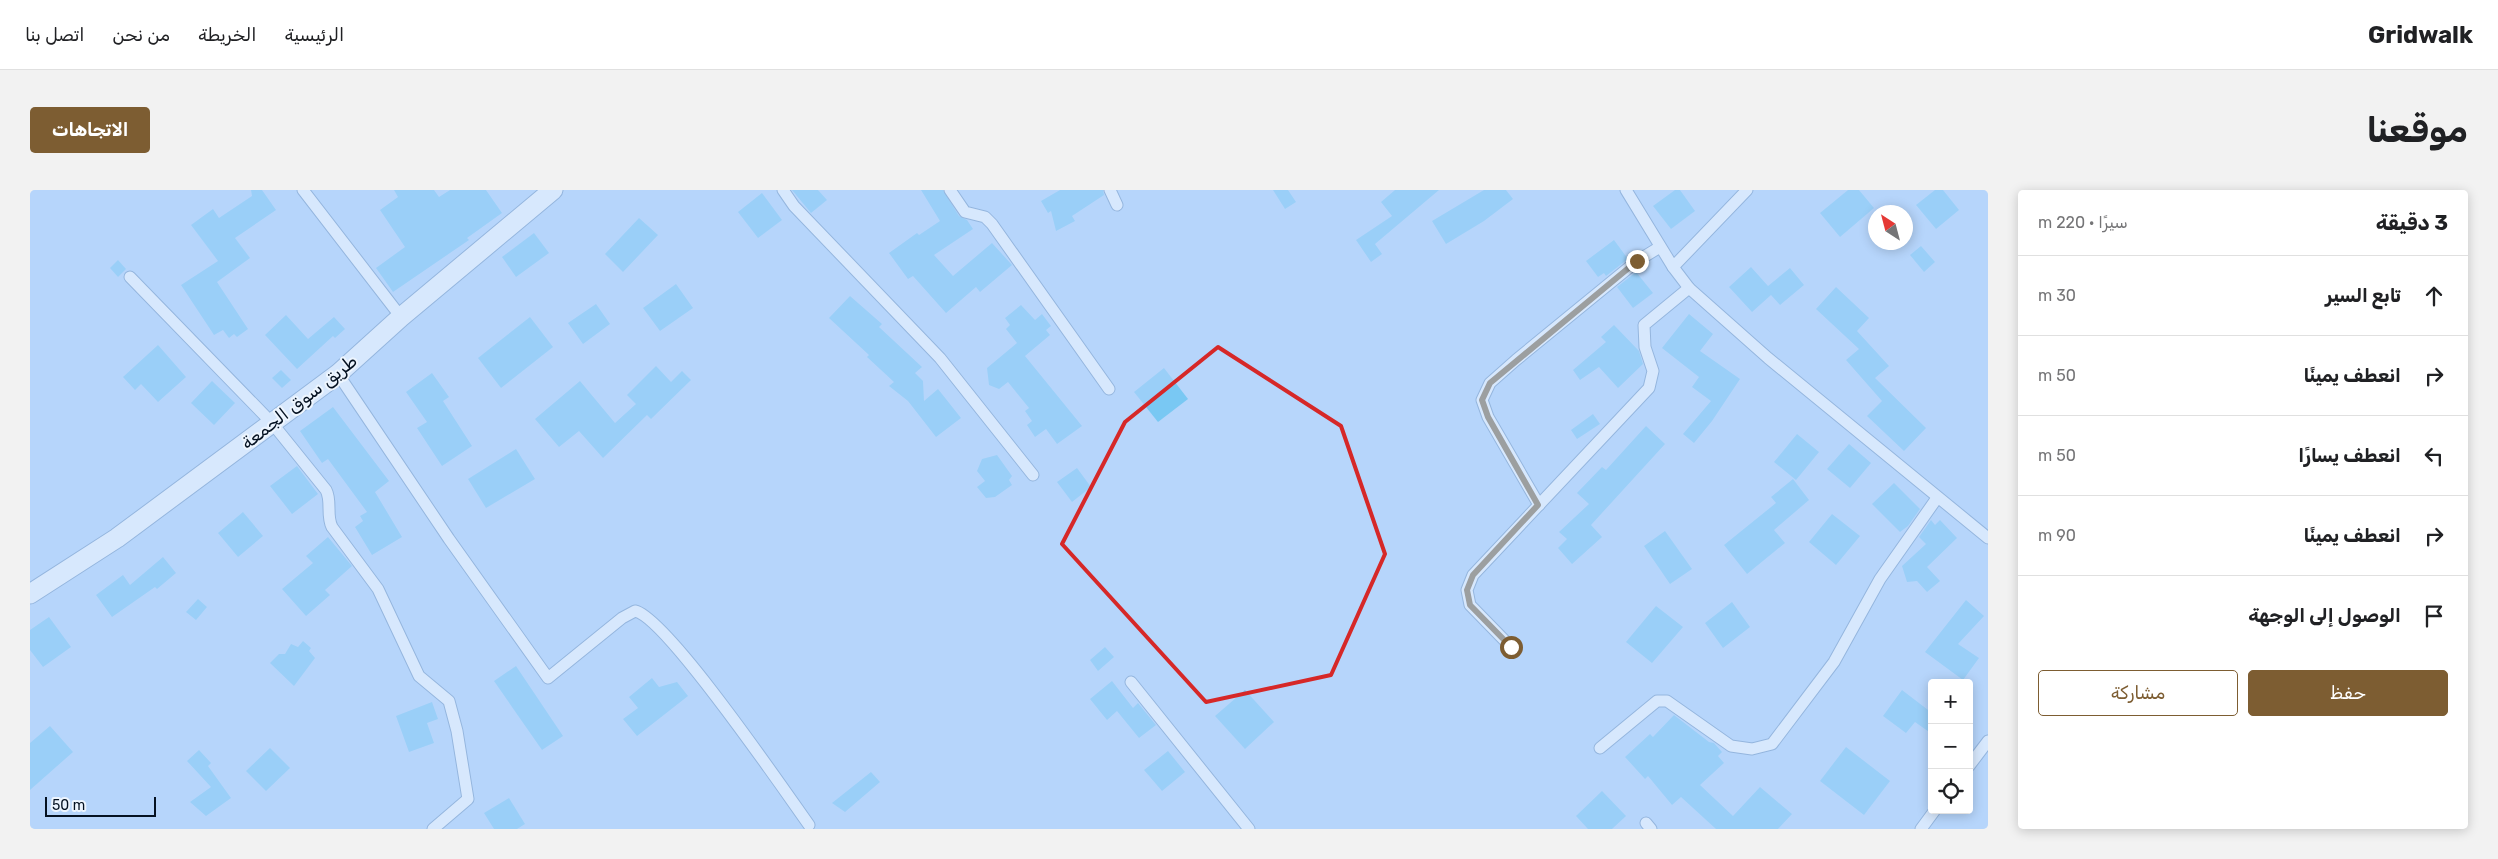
<!DOCTYPE html>
<html lang="ar">
<head>
<meta charset="utf-8">
<style>
	body { margin:0; font-family:Rubik,"Noto Sans Arabic",sans-serif; background:#f2f2f2; color:#202124; direction:rtl }
	.controls { position:absolute; right:15px; bottom:15px; display:grid; overflow:hidden; border-radius:5px; box-shadow:0 2px 12px #0003 }
	.controls button { width:45px; height:45px; display:grid; place-items:center; padding:0; border:0; border-bottom:1px solid #e0e0e0; background:#fff; color:#202124; font:25px sans-serif }
	.compass { position:absolute; left:1838px; top:15px; width:45px; height:45px; border-radius:50%; background:#fff; box-shadow:0 2px 12px #0003; rotate:324deg }
	.scale { position:absolute; left:15px; bottom:12px; width:111px; box-sizing:border-box; padding-left:5px; border:2px solid #051222; border-top:0; font-size:14px; line-height:18px; white-space:nowrap; color:#051222; -webkit-text-stroke:4px #edf5fe; paint-order:stroke }
	.stop { position:absolute; width:15px; height:15px; margin:-11px; border:4px solid #7d5d32; border-radius:50%; background:#fff }
	.stop.end { background:#7d5d32; border-color:#fff; box-shadow:0 1px 5px #0008 }
	.list { margin:0; padding:0; list-style:none }
	h2 { display:flex; justify-content:space-between; align-items:center; height:65px; margin:0; padding:0 20px; font-size:21px }
	h2 small { font-size:16px; font-weight:400; color:#757577 }
	.list li { display:grid; grid-template-columns:32px 1fr auto; gap:15px; align-items:center; box-sizing:border-box; height:80px; padding:0 20px; border-top:1px solid #e0e0e0 }
	.list b { display:block; font-size:19px; white-space:nowrap }
	.list em { font-size:16px; font-style:normal; color:#757577 }
	.actions { display:flex; gap:10px; padding:15px 20px }
	.actions a { flex:1; padding:11px 0; border:1px solid #7d5d32; border-radius:5px; text-align:center; font-size:18px; color:#7d5d32 }
	.actions .main { background:#7d5d32; color:#fff }
	.icon { flex:none; width:28px; height:28px; fill:none; stroke:currentColor; stroke-width:2; stroke-linecap:round; stroke-linejoin:round }
	.map { position:relative; flex:none; width:1958px; height:639px; overflow:hidden; direction:ltr; border-radius:5px }
	header { display:flex; align-items:center; gap:30px; box-sizing:border-box; height:70px; padding:0 25px; background:#fff; border-bottom:1px solid #e0e0e0 }
	header strong { font-size:24px }
	nav { display:flex; gap:28px; margin-inline-start:auto; font-size:18px }
	.intro { display:flex; align-items:center; justify-content:space-between; box-sizing:border-box; height:120px; padding:0 30px }
	h1 { margin:0; font-size:35px }
	.button { padding:12px 22px; border-radius:5px; background:#7d5d32; color:#fff; font-size:18px; font-weight:700 }
	main { display:flex; gap:30px; padding:0 30px }
	aside { flex:1; background:#fff; border-radius:5px; box-shadow:0 2px 12px #0003 }
	.map>svg:first-child { display:block }
	.building { fill:#79c8f3 }
	.lines { fill:none; stroke-linecap:round; stroke-linejoin:round }
	.minor-casing { stroke:#6c90bb; stroke-width:13 }
	.primary-casing { stroke:#6c90bb; stroke-width:21 }
	.minor { stroke:#fff; stroke-width:11 }
	.primary { stroke:#fff; stroke-width:19 }
	.route { stroke:#7d5d32; stroke-width:6 }
	.marked { fill:none; stroke:#d62828; stroke-width:4; stroke-linejoin:round }
	.labels { text-anchor:middle; stroke-width:4; stroke-linejoin:round; paint-order:stroke }
	.street-label { font-size:18px; fill:#051222; stroke:#edf5fe }
</style>
</head>
<body>
<header>
<strong>Gridwalk</strong>
<nav><a>الرئيسية</a><a>الخريطة</a><a>من نحن</a><a>اتصل بنا</a></nav>
</header>
<div class="intro"><h1>موقعنا</h1><a class="button">الاتجاهات</a></div>
<main>
<aside>
<h2>3 دقيقة<small>سيرًا · 220 m</small></h2>
<ul class="list">
<li><svg class="icon" aria-label="ahead" viewBox="0 0 24 24"><path d="M12 20V5M6 11l6-6 6 6"/></svg><div><b>تابع السير</b></div><em>30 m</em></li>
<li><svg class="icon" aria-label="right" viewBox="0 0 24 24"><path d="M7 20v-9h11M14 6l5 5-5 5"/></svg><div><b>انعطف يمينًا</b></div><em>50 m</em></li>
<li><svg class="icon" aria-label="left" viewBox="0 0 24 24"><path d="M17 20v-9H6M10 6l-5 5 5 5"/></svg><div><b>انعطف يسارًا</b></div><em>50 m</em></li>
<li><svg class="icon" aria-label="right" viewBox="0 0 24 24"><path d="M7 20v-9h11M14 6l5 5-5 5"/></svg><div><b>انعطف يمينًا</b></div><em>90 m</em></li>
<li><svg class="icon" aria-label="arrive" viewBox="0 0 24 24"><path d="M6 21V4h12l-3 4 3 4H6"/></svg><div><b>الوصول إلى الوجهة</b></div></li>
</ul>
<div class="actions"><a class="main">حفظ</a><a>مشاركة</a></div>
</aside>
<div class="map">
<svg width="1958" height="639" viewBox="0 0 1958 639">
	<rect width="100%" height="100%" fill="#b7d6fb"/>
	<g class="building">
		<path d="M 221,0 L 232,0 L 246,20 L 205,48 L 220,68 L 187,92 L 218,139 L 207,147 L 204,144 L 199,148 L 193,140 L 184,145 L 151,95 L 188,71 L 161,35 L 183,19 L 189,28 L 222,6 Z"/>
		<path d="M 364,0 L 404,0 L 409,7 L 420,0 L 456,0 L 472,23 L 437,48 L 439,50 L 363,102 L 346,78 L 375,57 L 350,20 L 368,7 Z"/>
		<path d="M 762,0 L 788,0 L 797,10 L 781,23 Z"/>
		<path d="M 891,0 L 913,0 L 929,26 L 937,30 L 943,39 L 904,65 L 923,86 L 962,53 L 982,75 L 950,102 L 946,97 L 916,123 L 883,86 L 878,89 L 859,63 L 887,43 L 889,45 L 910,31 Z"/>
		<path d="M 1030,0 L 1073,0 L 1074,5 L 1042,26 L 1045,31 L 1026,41 L 1021,21 L 1018,23 L 1011,11 Z"/>
		<path d="M 1243,0 L 1258,0 L 1266,12 L 1255,19 Z"/>
		<path d="M 1365,0 L 1409,0 L 1345,54 L 1352,64 L 1341,72 L 1326,50 L 1362,26 L 1351,12 Z"/>
		<path d="M 1454,0 L 1476,0 L 1483,9 L 1454,31 L 1416,54 L 1402,31 Z"/>
		<path d="M 1645,0 L 1650,0 L 1665,21 L 1641,39 L 1623,16 Z"/>
		<path d="M 1818,0 L 1829,0 L 1844,18 L 1810,47 L 1790,23 Z"/>
		<path d="M 1905,0 L 1913,0 L 1929,20 L 1906,39 L 1886,15 Z"/>
		<path d="M 732,3 L 752,30 L 728,48 L 708,22 Z"/>
		<path d="M 609,28 L 628,45 L 593,82 L 575,64 Z"/>
		<path d="M 504,43 L 519,63 L 486,87 L 472,67 Z"/>
		<path d="M 1584,50 L 1598,69 L 1576,86 L 1574,83 L 1568,87 L 1556,71 Z"/>
		<path d="M 1891,56 L 1905,72 L 1894,82 L 1880,65 Z"/>
		<path d="M 88,70 L 96,79 L 88,87 L 80,78 Z"/>
		<path d="M 1721,77 L 1738,96 L 1760,78 L 1774,95 L 1750,115 L 1741,105 L 1722,122 L 1699,97 Z"/>
		<path d="M 1606,82 L 1623,103 L 1603,118 L 1587,97 Z"/>
		<path d="M 646,94 L 663,118 L 630,141 L 613,118 Z"/>
		<path d="M 1806,97 L 1839,128 L 1827,141 L 1859,176 L 1845,188 L 1896,238 L 1874,261 L 1837,226 L 1852,211 L 1816,170 L 1829,159 L 1786,119 Z"/>
		<path d="M 820,106 L 852,134 L 849,137 L 892,177 L 885,183 L 893,191 L 894,211 L 908,199 L 931,228 L 906,247 L 878,211 L 859,196 L 864,192 L 837,167 L 839,165 L 799,128 Z"/>
		<path d="M 566,114 L 580,134 L 553,154 L 538,133 Z"/>
		<path d="M 991,115 L 1005,130 L 1012,124 L 1021,136 L 1016,140 L 1020,145 L 995,166 L 1052,236 L 1027,254 L 1016,239 L 1005,247 L 997,235 L 1002,231 L 995,221 L 999,218 L 978,192 L 969,199 L 959,195 L 957,178 L 987,153 L 976,139 L 980,135 L 975,128 Z"/>
		<path d="M 1659,124 L 1683,144 L 1670,161 L 1710,189 L 1682,231 L 1664,253 L 1653,244 L 1681,211 L 1662,197 L 1669,187 L 1632,158 Z"/>
		<path d="M 256,125 L 278,149 L 304,127 L 315,139 L 305,148 L 303,146 L 267,179 L 235,145 Z"/>
		<path d="M 500,127 L 523,157 L 471,198 L 448,168 Z"/>
		<path d="M 1584,135 L 1609,161 L 1613,174 L 1588,198 L 1569,177 L 1550,190 L 1543,180 L 1576,152 L 1571,147 Z"/>
		<path d="M 128,155 L 156,187 L 128,212 L 111,194 L 105,200 L 93,187 Z"/>
		<path d="M 626,176 L 641,192 L 652,181 L 661,190 L 621,229 L 617,225 L 573,268 L 549,241 L 529,257 L 505,229 L 550,191 L 585,233 L 606,214 L 597,205 Z"/>
		<path d="M 1134,178 L 1158,209 L 1128,232 L 1104,202 Z"/>
		<path d="M 251,180 L 261,190 L 252,198 L 242,188 Z"/>
		<path d="M 402,183 L 419,207 L 413,211 L 442,256 L 412,276 L 387,238 L 397,232 L 376,202 Z"/>
		<path d="M 182,191 L 205,213 L 184,235 L 161,213 Z"/>
		<path d="M 303,217 L 359,291 L 345,302 L 372,347 L 342,365 L 325,337 L 333,331 L 330,326 L 337,322 L 298,269 L 292,273 L 270,241 Z"/>
		<path d="M 1563,224 L 1570,234 L 1547,249 L 1541,240 Z"/>
		<path d="M 1616,236 L 1635,254 L 1561,335 L 1572,347 L 1542,374 L 1528,358 L 1537,349 L 1529,342 L 1559,314 L 1547,303 L 1572,277 L 1576,280 Z"/>
		<path d="M 1767,244 L 1789,262 L 1766,290 L 1744,272 Z"/>
		<path d="M 1819,254 L 1841,273 L 1820,298 L 1797,279 Z"/>
		<path d="M 486,259 L 505,289 L 456,318 L 438,289 Z"/>
		<path d="M 967,265 L 982,286 L 979,290 L 982,295 L 965,307 L 956,308 L 947,297 L 955,291 L 947,281 L 952,269 Z"/>
		<path d="M 267,276 L 288,304 L 262,324 L 240,296 Z"/>
		<path d="M 1047,278 L 1061,297 L 1042,312 L 1027,292 Z"/>
		<path d="M 1763,289 L 1779,310 L 1744,340 L 1755,353 L 1717,384 L 1694,355 L 1746,313 L 1741,307 Z"/>
		<path d="M 1864,293 L 1890,319 L 1878,336 L 1870,342 L 1842,314 Z"/>
		<path d="M 213,322 L 233,346 L 208,367 L 188,343 Z"/>
		<path d="M 1802,324 L 1830,346 L 1806,375 L 1779,352 Z"/>
		<path d="M 1901,330 L 1905,335 L 1910,330 L 1927,348 L 1897,377 L 1910,391 L 1897,402 L 1887,391 L 1877,392 L 1872,376 L 1896,354 L 1889,347 Z"/>
		<path d="M 1635,341 L 1662,379 L 1640,394 L 1614,356 Z"/>
		<path d="M 298,347 L 322,376 L 295,400 L 300,405 L 276,426 L 252,399 L 283,373 L 276,366 Z"/>
		<path d="M 133,367 L 146,383 L 127,399 L 125,397 L 82,427 L 66,405 L 93,385 L 100,395 Z"/>
		<path d="M 168,409 L 177,417 L 166,430 L 156,422 Z"/>
		<path d="M 1936,410 L 1954,426 L 1928,454 L 1949,468 L 1933,490 L 1895,462 Z"/>
		<path d="M 1702,412 L 1720,437 L 1693,458 L 1675,433 Z"/>
		<path d="M 1626,416 L 1653,437 L 1622,473 L 1596,452 Z"/>
		<path d="M 19,427 L 41,457 L 13,477 L 0,460 L 0,440 Z"/>
		<path d="M 273,451 L 281,458 L 279,461 L 285,468 L 264,496 L 240,473 L 249,464 L 255,464 L 261,454 L 268,457 Z"/>
		<path d="M 1075,457 L 1084,467 L 1068,481 L 1060,470 Z"/>
		<path d="M 486,476 L 533,546 L 512,560 L 464,491 Z"/>
		<path d="M 622,488 L 629,497 L 647,492 L 658,506 L 607,546 L 593,529 L 608,518 L 599,507 Z"/>
		<path d="M 1082,491 L 1103,518 L 1108,513 L 1126,535 L 1109,548 L 1087,521 L 1077,530 L 1060,509 Z"/>
		<path d="M 1215,500 L 1244,532 L 1215,559 L 1185,526 Z"/>
		<path d="M 1872,500 L 1902,523 L 1902,544 L 1885,532 L 1876,543 L 1853,526 Z"/>
		<path d="M 402,512 L 408,529 L 397,533 L 404,553 L 379,562 L 366,526 Z"/>
		<path d="M 1644,525 L 1679,552 L 1684,553 L 1692,562 L 1688,566 L 1694,573 L 1670,595 L 1703,626 L 1730,597 L 1762,624 L 1748,639 L 1686,639 L 1651,607 L 1642,615 L 1618,586 L 1615,589 L 1595,567 L 1620,544 L 1623,547 Z"/>
		<path d="M 20,536 L 43,562 L 0,600 L 0,553 Z"/>
		<path d="M 1816,557 L 1860,591 L 1834,625 L 1790,591 Z"/>
		<path d="M 240,558 L 260,578 L 236,601 L 216,581 Z"/>
		<path d="M 169,560 L 181,573 L 178,576 L 201,608 L 176,626 L 160,612 L 181,597 L 157,571 Z"/>
		<path d="M 1138,561 L 1155,582 L 1132,601 L 1114,580 Z"/>
		<path d="M 841,582 L 850,592 L 815,622 L 802,613 Z"/>
		<path d="M 1572,601 L 1596,626 L 1582,639 L 1558,639 L 1546,626 Z"/>
		<path d="M 479,608 L 495,634 L 487,639 L 464,639 L 454,623 Z"/>
	</g>
	<g class="lines">
		<g class="minor-casing">
			<g id="minor">
				<path d="M 273,0 L 371,127"/>
				<path d="M 753,0 L 764,16 L 910,168 L 1003,285"/>
				<path d="M 920,0 L 935,22 L 955,27 L 962,34 L 1079,199"/>
				<path d="M 1080,0 L 1087,15"/>
				<path d="M 1596,0 L 1643,77 L 1659,98 L 1738,168 L 1958,348"/>
				<path d="M 1643,77 L 1717,0"/>
				<path d="M 100,87 L 242,233 L 296,300 C 302,311 296,325 302,337 L 348,399 L 389,486 L 419,511 L 427,541 L 438,609 L 403,639"/>
				<path d="M 308,184 L 419,349 L 518,488 L 592,428 L 605,421 C 636,427 754,600 779,635"/>
				<path d="M 1509,315 L 1458,227 L 1452,210 L 1460,193 L 1486,170 L 1607,71 L 1630,57"/>
				<path d="M 1481,457 L 1440,415 L 1437,400 L 1443,385 L 1619,198 L 1623,181 L 1615,157 L 1614,135 L 1659,98"/>
				<path d="M 1101,492 L 1219,639"/>
				<path d="M 1570,558 L 1627,511 L 1637,511 L 1701,556 L 1722,559 L 1742,554 L 1804,472 L 1850,389 L 1907,308"/>
				<path d="M 1939,576 L 1958,551"/>
				<path d="M 1616,633 L 1621,639"/>
				<path d="M 1891,639 L 1905,620"/>
			</g>
		</g>
		<g class="primary-casing">
			<path id="primary" d="M 0,404 L 87,348 L 308,184 L 371,127 L 523,0"/>
		</g>
		<use href="#minor" class="minor"/>
		<use href="#primary" class="primary"/>
	</g>
	<g class="lines">
		<path class="route" d="M 1481,457 L 1440,415 L 1437,400 L 1443,385 L 1508,315 L 1458,227 L 1452,210 L 1460,193 L 1607,71"/>
	</g>
	<path d="M0 0H1958V639H0ZM 1188,157 L 1311,236 L 1355,364 L 1301,485 L 1176,512 L 1032,354 L 1095,232 Z" fill="#b7d6fb" fill-opacity=".55" fill-rule="evenodd"/>
	<path class="marked" d="M 1188,157 L 1311,236 L 1355,364 L 1301,485 L 1176,512 L 1032,354 L 1095,232 Z"/>
	<g class="labels">
		<g class="street-label">
			<text transform="translate(269 212) rotate(-38)" y="6">طريق سوق الجمعة</text>
		</g>
	</g>
</svg>
<div class="controls">
<button>+</button>
<button>−</button>
<button><svg class="icon" aria-label="locate" viewBox="0 0 24 24"><circle cx="12" cy="12" r="6"/><path d="M12 2v4M12 18v4M2 12h4M18 12h4"/></svg></button>
</div>
<svg class="compass" viewBox="-18 -18 36 36"><path d="M0-13l5 13h-10z" fill="#e53935"/><path d="M0 13l5-13h-10z" fill="#757577"/></svg>
<div class="scale">50 m</div>
<div class="stop" style="left:1481px;top:457px"></div>
<div class="stop end" style="left:1607px;top:71px"></div>
</div>
</main>
</body>
</html>
